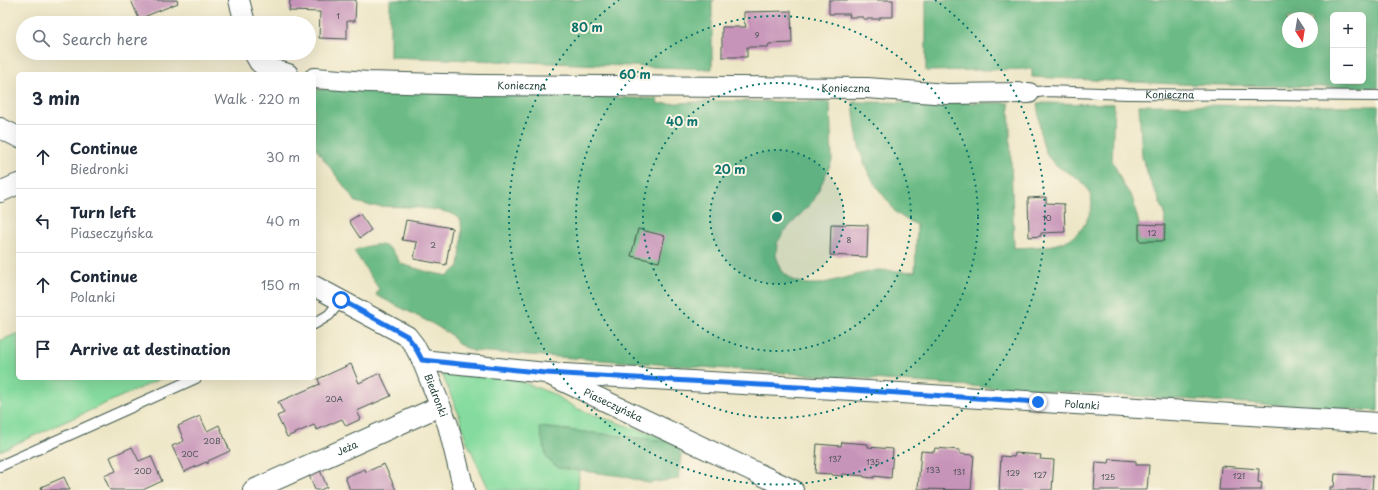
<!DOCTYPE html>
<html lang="en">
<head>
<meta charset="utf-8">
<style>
	body { margin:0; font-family:"Playpen Sans",sans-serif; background:#f6f6f7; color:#1f2937 }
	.controls { position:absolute; right:12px; top:12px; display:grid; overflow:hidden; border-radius:6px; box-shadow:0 4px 16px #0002 }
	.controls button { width:36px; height:36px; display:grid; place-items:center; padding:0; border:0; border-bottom:1px solid #e0e1e3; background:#fff; color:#1f2937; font:20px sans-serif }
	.compass { position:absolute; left:1282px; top:12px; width:36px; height:36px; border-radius:50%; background:#fff; box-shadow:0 4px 16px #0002; rotate:168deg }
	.stop { position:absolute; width:12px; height:12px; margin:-9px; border:3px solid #1a73e8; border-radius:50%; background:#fff }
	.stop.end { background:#1a73e8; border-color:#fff; box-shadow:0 1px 4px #0008 }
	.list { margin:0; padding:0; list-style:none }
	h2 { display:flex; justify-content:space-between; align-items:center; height:52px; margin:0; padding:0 16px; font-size:17px }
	h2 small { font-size:13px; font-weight:400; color:#747a83 }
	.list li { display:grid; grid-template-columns:26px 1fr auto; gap:12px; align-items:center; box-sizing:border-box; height:64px; padding:0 16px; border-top:1px solid #e0e1e3 }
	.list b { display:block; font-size:15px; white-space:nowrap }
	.list p { margin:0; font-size:13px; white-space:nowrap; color:#747a83 }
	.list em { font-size:13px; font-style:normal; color:#747a83 }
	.icon { flex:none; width:22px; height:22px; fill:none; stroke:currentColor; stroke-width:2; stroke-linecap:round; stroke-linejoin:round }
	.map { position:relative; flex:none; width:1378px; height:490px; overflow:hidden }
	.search { position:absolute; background:#fff; box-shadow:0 4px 16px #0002; left:16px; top:16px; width:300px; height:44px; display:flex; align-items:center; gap:10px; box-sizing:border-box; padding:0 14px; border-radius:22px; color:#747a83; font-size:15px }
	.panel { position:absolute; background:#fff; box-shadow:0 4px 16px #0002; left:16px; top:72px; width:300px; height:308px; border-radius:6px }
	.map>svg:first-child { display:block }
	.green { fill:#85db9f; stroke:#528c6a }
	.forest { fill:#6cbb86; stroke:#467c5d; fill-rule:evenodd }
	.building { fill:#c794b9 }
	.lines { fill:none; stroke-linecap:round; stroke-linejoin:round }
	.service-casing { stroke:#3e564a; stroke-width:12 }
	.minor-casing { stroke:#3e564a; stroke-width:22 }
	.service { stroke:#fff; stroke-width:10 }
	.minor { stroke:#fff; stroke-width:20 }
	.route { stroke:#1a73e8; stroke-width:5 }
	.ring { fill:none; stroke:#0f766e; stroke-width:2; stroke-dasharray:2 4 }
	.labels { text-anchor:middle; stroke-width:4; stroke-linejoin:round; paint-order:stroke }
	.number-label { font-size:8px; fill:#495355 }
	.street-label { font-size:10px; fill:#1f3d34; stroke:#fcf5e5 }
	.centre { fill:#0f766e; stroke:#fcf5e5; stroke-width:2 }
	.ring-label { font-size:12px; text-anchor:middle; font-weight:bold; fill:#0f766e; stroke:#fcf5e5; stroke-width:4; stroke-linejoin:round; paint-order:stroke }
</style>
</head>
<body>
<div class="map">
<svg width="1378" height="490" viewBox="0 0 1378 490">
	<rect width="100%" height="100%" fill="#fcf5e5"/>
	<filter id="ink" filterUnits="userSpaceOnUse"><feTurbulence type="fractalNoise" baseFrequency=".025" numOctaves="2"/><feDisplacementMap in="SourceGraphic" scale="8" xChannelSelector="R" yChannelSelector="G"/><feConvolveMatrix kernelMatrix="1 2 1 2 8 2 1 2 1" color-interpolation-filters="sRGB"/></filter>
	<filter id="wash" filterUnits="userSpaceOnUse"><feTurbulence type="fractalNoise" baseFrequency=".012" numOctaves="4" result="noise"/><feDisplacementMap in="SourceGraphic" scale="16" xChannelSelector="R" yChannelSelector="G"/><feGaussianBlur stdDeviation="0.9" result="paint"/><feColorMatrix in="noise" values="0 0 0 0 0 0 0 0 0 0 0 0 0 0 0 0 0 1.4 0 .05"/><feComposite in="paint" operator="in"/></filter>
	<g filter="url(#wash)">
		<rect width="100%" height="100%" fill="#ede6c6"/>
		<g class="green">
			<path d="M 18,333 L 18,378 L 162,378 L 0,451 L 0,341 Z"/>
			<path d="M 442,374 L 512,378 L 551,393 L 578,409 L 674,442 L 540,427 L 559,468 L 579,470 L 578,490 L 489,490 L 465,437 L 459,415 Z"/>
		</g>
		<g class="forest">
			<path d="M 390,0 L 715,0 L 712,1 L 712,69 L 390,57 Z"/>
			<path d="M 926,0 L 1378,0 L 1378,88 L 1175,84 L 1032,77 L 1032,69 L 926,71 ZM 1333,15 L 1363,15 L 1363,81 L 1333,81 ZM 1288,18 L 1312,18 L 1312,42 L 1288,42 Z"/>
			<path d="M 314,89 L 494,93 L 657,99 L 658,104 L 721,101 L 830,102 L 832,161 L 814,200 L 784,232 L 777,243 L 776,256 L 782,271 L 794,281 L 808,284 L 820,284 L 877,270 L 915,272 L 917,225 C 911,222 904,219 898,214 C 894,212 892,206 889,202 C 860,170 857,143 853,102 L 1009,103 L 1014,248 C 1048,246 1080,249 1091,209 C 1094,199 1088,187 1080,180 C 1069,171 1056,169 1048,156 C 1039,141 1040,120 1037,103 L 1114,104 L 1112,160 L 1124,186 L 1132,197 L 1139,224 L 1139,240 L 1164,241 L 1165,213 L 1150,181 L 1142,157 L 1139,105 L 1378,106 L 1378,411 L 1013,389 L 473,351 L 458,344 L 450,334 L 433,324 L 376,295 L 379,289 L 354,251 C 366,246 382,240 392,251 C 396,255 398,260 401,264 L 428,272 L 448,276 L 459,266 L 462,239 L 461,220 L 451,213 L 437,210 L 413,207 L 371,206 L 356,202 L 314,146 Z"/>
			<path d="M 539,427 L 674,442 L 682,447 L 678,479 L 648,483 L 622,476 L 559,468 L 547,459 Z"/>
		</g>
		<g id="blocks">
			<g class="building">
				<path d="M 131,0 L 177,0 L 178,3 L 139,19 Z"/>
				<path d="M 290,0 L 356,0 L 355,21 L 347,21 L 347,39 L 319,38 L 320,12 L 289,11 Z"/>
				<path d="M 829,0 L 893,0 L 893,17 L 880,17 L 880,19 L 863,19 L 863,17 L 849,17 L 850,14 L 829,14 Z"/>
				<path d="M 791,11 L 792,43 L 769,44 L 768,47 L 747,47 L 747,57 L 722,57 L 722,27 L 746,27 L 745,23 L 744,23 L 744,12 Z"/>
				<path d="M 1046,197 L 1046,203 L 1064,204 L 1065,232 L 1041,233 L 1041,236 L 1029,237 L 1028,198 Z"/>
				<path d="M 360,214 L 371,230 L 360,238 L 349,221 Z"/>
				<path d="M 406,220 L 452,228 L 446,265 L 414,259 L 417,242 L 402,240 Z"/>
				<path d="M 831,224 L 868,225 L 867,257 L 830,255 Z"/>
				<path d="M 1139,224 L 1165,225 L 1164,241 L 1139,241 Z"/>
				<path d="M 638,229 L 665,236 L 659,262 L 631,256 Z"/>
				<path d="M 351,364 L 359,383 L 380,373 L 391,396 L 357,411 L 361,419 L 346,426 L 342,419 L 317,430 L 314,425 L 287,437 L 277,416 L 284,413 L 278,402 L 320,384 L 318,379 Z"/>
				<path d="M 200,416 L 207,431 L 219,425 L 230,451 L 208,461 L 208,464 L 206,462 L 184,472 L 172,446 L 184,441 L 178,426 Z"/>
				<path d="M 842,442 L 868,444 L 868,447 L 893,449 L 891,478 L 874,476 L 874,478 L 864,477 L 864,476 L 842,474 L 842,476 L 832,475 L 832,474 L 815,473 L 817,444 L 841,446 Z"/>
				<path d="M 132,447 L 139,461 L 151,456 L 162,481 L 143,490 L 110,490 L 104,476 L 116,471 L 110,457 Z"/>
				<path d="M 935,448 L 960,450 L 960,454 L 974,455 L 971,490 L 918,489 L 921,451 L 934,452 Z"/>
				<path d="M 1015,453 L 1041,455 L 1040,459 L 1054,460 L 1052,490 L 999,490 L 1001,456 L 1014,457 Z"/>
				<path d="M 1110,459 L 1136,461 L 1136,465 L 1149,465 L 1147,490 L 1094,490 L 1096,462 L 1109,463 Z"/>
				<path d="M 384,464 L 396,490 L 350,490 L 345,477 L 365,469 L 366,472 Z"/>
				<path d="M 1221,466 L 1259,469 L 1258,482 L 1262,483 L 1261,490 L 1219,490 Z"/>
				<path d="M 320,470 L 327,487 L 320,490 L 315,490 L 309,475 Z"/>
				<path d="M 1335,474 L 1373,476 L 1372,490 L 1330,490 L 1330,487 L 1334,487 Z"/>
				<path d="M 64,477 L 70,490 L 42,490 L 41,487 Z"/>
			</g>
		</g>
	</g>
	<g filter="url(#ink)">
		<use href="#blocks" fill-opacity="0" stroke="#3e564a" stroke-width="1"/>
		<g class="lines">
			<g class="service-casing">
				<g id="service">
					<path id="s1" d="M 1029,93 L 1046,91 L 1127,94 L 1378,96"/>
					<path d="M 314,324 L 329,315 L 341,300"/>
					<path d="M 0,466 L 196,378"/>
				</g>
			</g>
			<g class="minor-casing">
				<g id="minor">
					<path d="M 239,0 L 245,23"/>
					<path d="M 254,53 L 259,62 L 266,67 L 288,74"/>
					<path id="s2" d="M 314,78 L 368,82 L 479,85 L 867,88 L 947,94 L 1029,93"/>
					<path d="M 0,128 L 18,137"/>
					<path d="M 0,192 L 18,184"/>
					<path id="s3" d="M 314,286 L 407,336 L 414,345 L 422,360 L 448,425 L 464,490"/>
					<path id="s4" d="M 422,360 L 546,373 L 793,490"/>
					<path id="s5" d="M 546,373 L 852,390 L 1378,423"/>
					<path id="s6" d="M 253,490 L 440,406"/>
				</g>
			</g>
			<use href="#service" class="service"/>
			<use href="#minor" class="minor"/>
		</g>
	</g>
	<g class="lines" filter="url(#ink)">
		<path class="route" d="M 341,300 L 407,336 L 414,345 L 422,360 L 546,373 L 852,390 L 1038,402"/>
	</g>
	<circle cx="777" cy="217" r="67" fill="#0f766e" fill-opacity=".12"/>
	<g class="ring">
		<circle cx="777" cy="217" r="67"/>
		<circle cx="777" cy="217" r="134"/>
		<circle cx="777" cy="217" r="201"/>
		<path d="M935 0A268 268 0 1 1 619 0"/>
	</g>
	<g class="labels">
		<g class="number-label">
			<text x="338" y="19">1</text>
			<text x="757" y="38">9</text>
			<text x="1047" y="221">10</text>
			<text x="1152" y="236">12</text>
			<text x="849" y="243">8</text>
			<text x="433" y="248">2</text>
			<text x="334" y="402">20A</text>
			<text x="212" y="444">20B</text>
			<text x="190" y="457">20C</text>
			<text x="835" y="462">137</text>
			<text x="873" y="465">135</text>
			<text x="933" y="473">133</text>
			<text x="143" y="474">20D</text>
			<text x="959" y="475">131</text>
			<text x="1013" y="476">129</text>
			<text x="1040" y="478">127</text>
			<text x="1239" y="479">121</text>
			<text x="1108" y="480">125</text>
		</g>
		<g class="street-label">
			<text dy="4" stroke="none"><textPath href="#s2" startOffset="208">Konieczna</textPath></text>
			<text dy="4" stroke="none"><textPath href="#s2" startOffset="532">Konieczna</textPath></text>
			<text dy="4" stroke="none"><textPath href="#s1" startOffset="141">Konieczna</textPath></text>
			<text dy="4" stroke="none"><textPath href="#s3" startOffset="172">Biedronki</textPath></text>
			<text dy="4" stroke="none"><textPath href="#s5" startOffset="537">Polanki</textPath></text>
			<text dy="4" stroke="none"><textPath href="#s4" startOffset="199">Piaseczyńska</textPath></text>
			<text dy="4" stroke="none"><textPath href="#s6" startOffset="103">Jeża</textPath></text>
		</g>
	</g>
	<circle cx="777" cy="217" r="6" class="centre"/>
	<g class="ring-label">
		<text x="587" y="32">80 m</text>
		<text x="635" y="79">60 m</text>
		<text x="682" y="126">40 m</text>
		<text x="730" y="174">20 m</text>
	</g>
</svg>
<div class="controls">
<button>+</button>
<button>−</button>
</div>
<svg class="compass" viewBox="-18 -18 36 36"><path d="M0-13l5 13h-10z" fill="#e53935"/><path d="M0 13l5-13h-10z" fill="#747a83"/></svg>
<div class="stop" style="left:341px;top:300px"></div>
<div class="stop end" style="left:1038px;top:402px"></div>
<div class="search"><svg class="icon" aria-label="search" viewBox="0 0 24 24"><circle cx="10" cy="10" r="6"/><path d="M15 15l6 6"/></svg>Search here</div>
<section class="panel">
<h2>3 min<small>Walk · 220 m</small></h2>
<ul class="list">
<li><svg class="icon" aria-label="ahead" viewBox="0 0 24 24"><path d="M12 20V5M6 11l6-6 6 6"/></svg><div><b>Continue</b><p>Biedronki</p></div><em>30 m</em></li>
<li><svg class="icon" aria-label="left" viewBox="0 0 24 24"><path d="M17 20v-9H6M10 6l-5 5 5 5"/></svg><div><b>Turn left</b><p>Piaseczyńska</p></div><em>40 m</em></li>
<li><svg class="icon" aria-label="ahead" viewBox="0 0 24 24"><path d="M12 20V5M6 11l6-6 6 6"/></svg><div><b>Continue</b><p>Polanki</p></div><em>150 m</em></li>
<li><svg class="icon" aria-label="arrive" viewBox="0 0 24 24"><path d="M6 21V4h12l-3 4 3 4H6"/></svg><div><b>Arrive at destination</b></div></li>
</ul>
</section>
</div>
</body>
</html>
